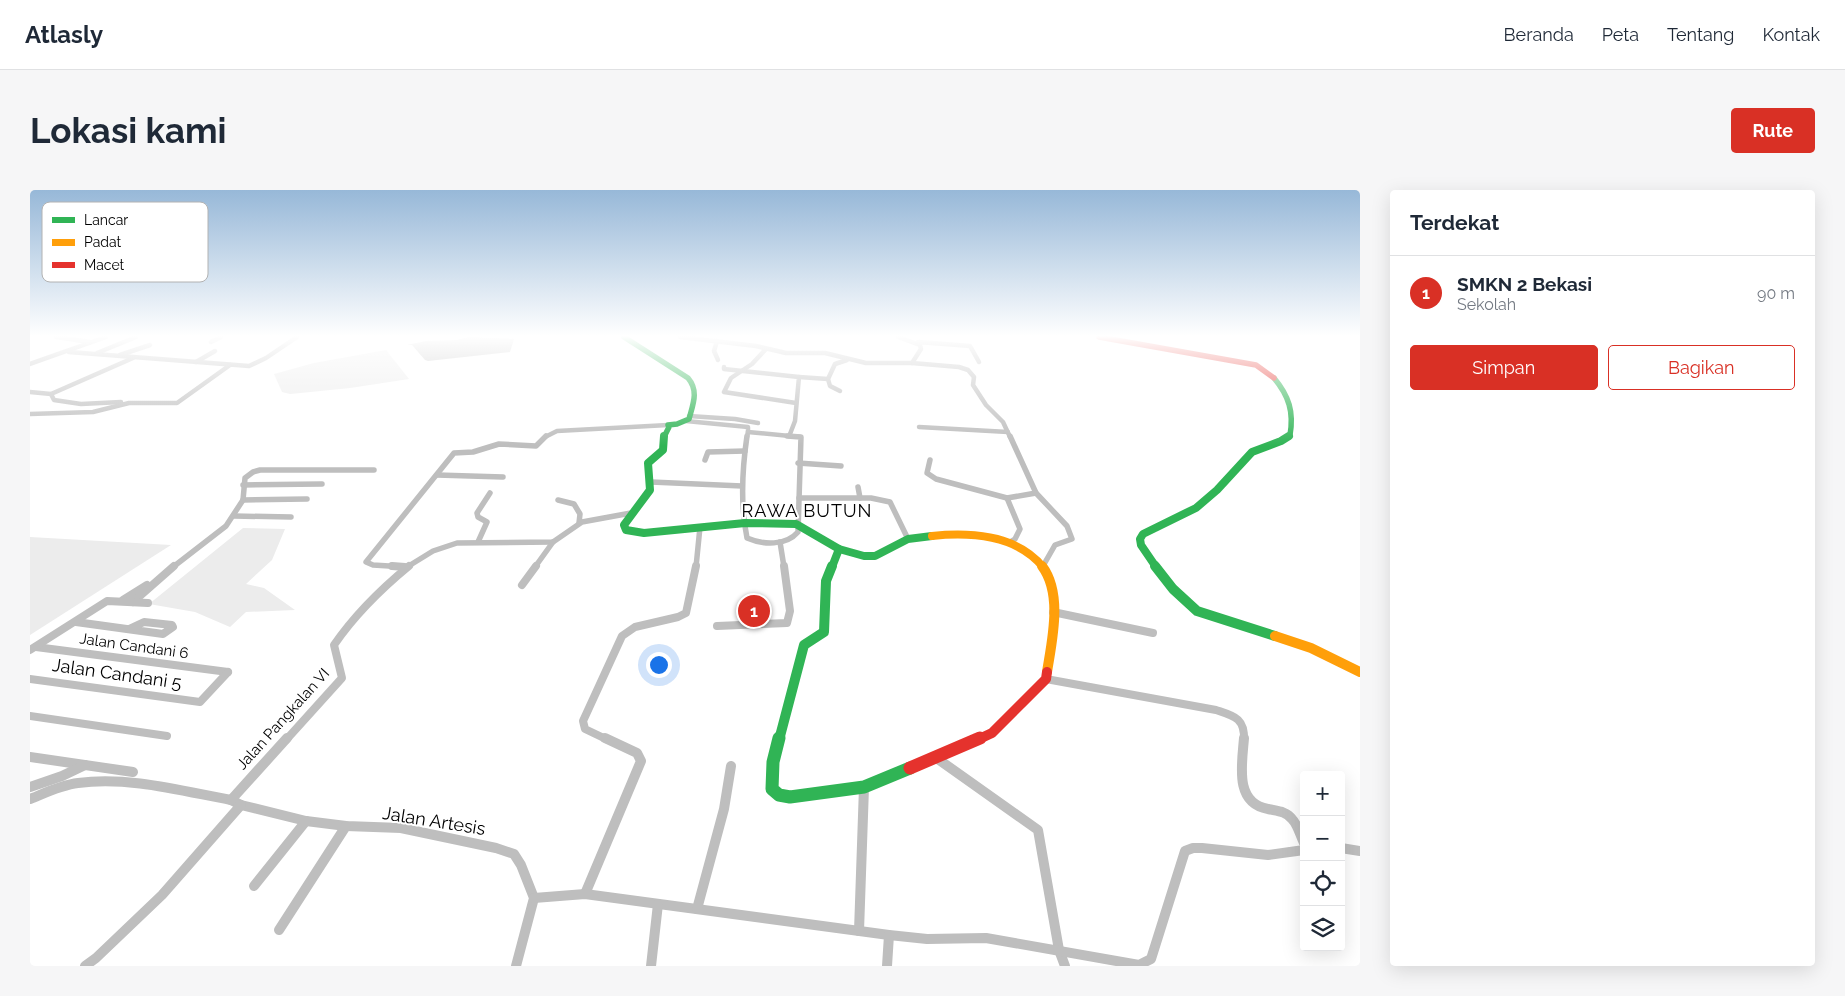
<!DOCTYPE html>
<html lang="id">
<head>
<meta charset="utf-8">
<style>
	body { margin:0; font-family:Raleway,sans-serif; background:#f6f6f7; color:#1f2937 }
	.controls { position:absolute; right:15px; bottom:15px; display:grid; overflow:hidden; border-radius:5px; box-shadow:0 5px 20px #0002 }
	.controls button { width:45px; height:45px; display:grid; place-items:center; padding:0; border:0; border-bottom:1px solid #e0e1e3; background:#fff; color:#1f2937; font:25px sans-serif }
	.you { position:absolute; left:628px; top:474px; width:18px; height:18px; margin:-12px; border:4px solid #fff; border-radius:50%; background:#1a73e8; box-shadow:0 0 0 8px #1a73e833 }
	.badge { display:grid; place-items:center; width:32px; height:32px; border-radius:50%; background:#d93025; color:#fff; font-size:16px; font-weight:700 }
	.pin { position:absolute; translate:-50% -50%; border:2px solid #fff; box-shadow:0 1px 5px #0006 }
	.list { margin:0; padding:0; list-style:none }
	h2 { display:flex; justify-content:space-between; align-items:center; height:65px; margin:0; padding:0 20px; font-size:21px }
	h2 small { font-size:16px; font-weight:400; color:#747a83 }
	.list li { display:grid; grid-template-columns:32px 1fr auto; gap:15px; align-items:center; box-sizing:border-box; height:75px; padding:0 20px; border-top:1px solid #e0e1e3 }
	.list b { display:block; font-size:19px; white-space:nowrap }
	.list p { margin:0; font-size:16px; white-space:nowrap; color:#747a83 }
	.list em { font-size:16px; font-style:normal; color:#747a83 }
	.actions { display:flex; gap:10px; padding:15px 20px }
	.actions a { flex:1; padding:11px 0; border:1px solid #d93025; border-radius:5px; text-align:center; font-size:18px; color:#d93025 }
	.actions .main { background:#d93025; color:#fff }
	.icon { flex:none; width:28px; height:28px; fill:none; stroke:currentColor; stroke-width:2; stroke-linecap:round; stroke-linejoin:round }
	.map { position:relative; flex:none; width:1330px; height:776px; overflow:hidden; border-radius:5px }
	header { display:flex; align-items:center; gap:30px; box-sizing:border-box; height:70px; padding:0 25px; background:#fff; border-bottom:1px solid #e0e1e3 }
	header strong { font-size:24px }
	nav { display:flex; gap:28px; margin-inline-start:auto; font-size:18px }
	.intro { display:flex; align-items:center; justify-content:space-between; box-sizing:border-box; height:120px; padding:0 30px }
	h1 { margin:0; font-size:35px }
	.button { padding:12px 22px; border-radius:5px; background:#d93025; color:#fff; font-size:18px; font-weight:700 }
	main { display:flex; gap:30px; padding:0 30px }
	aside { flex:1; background:#fff; border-radius:5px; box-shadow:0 5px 20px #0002 }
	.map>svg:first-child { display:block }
	.green { fill:#ececec }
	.water { fill:#bfbfbf }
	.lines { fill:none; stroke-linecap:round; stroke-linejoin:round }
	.street-far3 { stroke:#bebebe; stroke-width:4.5 }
	.street-far2 { stroke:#bebebe; stroke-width:5.5 }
	.street-far1 { stroke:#bebebe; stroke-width:8 }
	.street { stroke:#bebebe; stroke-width:10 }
	.fast-far3 { stroke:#30b455; stroke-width:5.5 }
	.fast-far2 { stroke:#30b455; stroke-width:8 }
	.fast-far1 { stroke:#30b455; stroke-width:10 }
	.fast { stroke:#30b455; stroke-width:13 }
	.slow-far1 { stroke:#ff9f0a; stroke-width:8 }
	.slow { stroke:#ff9f0a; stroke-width:10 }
	.jam-far2 { stroke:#e5322d; stroke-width:5.5 }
	.jam-far1 { stroke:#e5322d; stroke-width:10 }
	.jam { stroke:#e5322d; stroke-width:13 }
	.labels { text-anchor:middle; stroke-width:4; stroke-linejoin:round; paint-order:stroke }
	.street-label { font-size:15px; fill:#000; stroke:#fff }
	.quarter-label { font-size:18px; letter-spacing:1px; fill:#000; stroke:#fff }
	.near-street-label { font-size:18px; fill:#000; stroke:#fff }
	.key { fill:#fff; stroke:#b2b2b2; stroke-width:1 }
	.key-label { font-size:14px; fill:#000 }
</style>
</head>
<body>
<header>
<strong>Atlasly</strong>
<nav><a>Beranda</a><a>Peta</a><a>Tentang</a><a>Kontak</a></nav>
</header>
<div class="intro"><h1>Lokasi kami</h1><a class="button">Rute</a></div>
<main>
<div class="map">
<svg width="1330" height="776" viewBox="0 0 1330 776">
	<rect width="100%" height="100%" fill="#fff"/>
	<g class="green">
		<path d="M 356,160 L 379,189 L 320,198 L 260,204 L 252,202 L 244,184 L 284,173 Z"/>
		<path d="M 213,338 L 255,339 L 242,370 L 216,394 L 234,398 L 265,420 L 216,422 L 200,437 L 165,422 L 119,414 Z"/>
		<path d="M 0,347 L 141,355 L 0,445 Z"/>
	</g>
	<path class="water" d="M 439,147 L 484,149 L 480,162 L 398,171 L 395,170 L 382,155 L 377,155 L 396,151 L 427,150 Z"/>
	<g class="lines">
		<g class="street-far3">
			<path d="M 26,147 L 60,152"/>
			<path d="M 650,147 L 726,156 L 756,163 L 795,163 L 836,173 L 882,173 L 929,177 L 938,180 L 944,187 L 943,195 L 956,215 L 973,232 L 980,247"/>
			<path d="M 868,147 L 890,155 L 891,159 L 882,173"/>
			<path d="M 687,151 L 684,161 L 688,170"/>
			<path d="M 181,152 L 191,147"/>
			<path d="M 888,152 L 940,156 L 949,172"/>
			<path d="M 736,159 L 722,174 L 701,188 L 694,202 L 766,213"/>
			<path d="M 39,162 L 219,176 L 236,168 L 267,147"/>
			<path d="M 67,163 L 106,147"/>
			<path d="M 90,165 L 120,155"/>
			<path d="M 166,172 L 185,161"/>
			<path d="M 0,174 L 76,147"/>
			<path d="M 694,177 L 694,179 L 769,187 L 765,231 L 760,244"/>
			<path d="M 769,187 L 798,189"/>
			<path d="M 810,201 L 800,196 L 798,189 L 805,174 L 817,170"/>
			<path d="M 0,202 L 21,204 L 103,168"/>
			<path d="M 21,204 L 24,210 L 51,214 L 91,212"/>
			<path d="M 0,224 L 63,222 L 99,213 L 147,213 L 200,175"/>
			<path d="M 659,226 L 705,229 L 728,233"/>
			<path d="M 656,231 L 718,237 L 718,242"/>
			<path d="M 889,237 L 978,242"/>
			<path d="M 718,242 L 770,247"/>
			<path d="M 515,247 L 527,241 L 638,235"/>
			<path d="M 717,247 L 718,242"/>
		</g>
		<g class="street-far2">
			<path d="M 717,246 C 712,280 710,314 717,348 C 733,355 756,356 768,342 L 771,247 L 757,246"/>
			<path d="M 980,246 L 1006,303 L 1037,336 L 1042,349 L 1025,355 L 1013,376"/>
			<path d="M 675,270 L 678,262 L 715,261"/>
			<path d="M 900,270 L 897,283 L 906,289 L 977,308"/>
			<path d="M 768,273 L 811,276"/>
			<path d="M 407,285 L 473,287"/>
			<path d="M 621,292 L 712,296"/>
			<path d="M 213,295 L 292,294"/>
			<path d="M 828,297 L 830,308"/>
			<path d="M 769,308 L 841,308 L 860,312 L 878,349"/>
			<path d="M 213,310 L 277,309"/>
			<path d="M 528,310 L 544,314 L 550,324 L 549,333"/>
			<path d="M 204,326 L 261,327"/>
			<path d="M 448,352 L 457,332 L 448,327 L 447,323 L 460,303"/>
			<path d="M 750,352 L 754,377"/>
			<path d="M 980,352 L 985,349 L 990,339 L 977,308 L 1006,303"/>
			<path d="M 143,377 L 196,336 L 213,310 L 215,288 L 223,282 L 230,280 L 344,280"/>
			<path d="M 375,377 L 343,375 L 336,372 L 424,263 L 443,262 L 469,254 L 506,256 L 516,246"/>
			<path d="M 377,377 L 403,361 L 427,353 L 523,352 L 552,332 L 601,323"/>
			<path d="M 505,377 L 523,352"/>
			<path d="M 666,377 L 670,337"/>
		</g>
		<g class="street-far1">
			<path d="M 362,376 L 375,377"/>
			<path d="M 492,395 L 506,376"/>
			<path d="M 93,410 L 117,395"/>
			<path d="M 103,412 L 144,376"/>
			<path d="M 1023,422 L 1123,443"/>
			<path d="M 46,432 L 133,444 L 143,437 L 142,435 L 114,432 L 99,439"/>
			<path d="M 687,436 L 757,433 L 760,421 L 754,376"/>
			<path d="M 6,457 L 198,482"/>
			<path d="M 0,460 L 77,411 L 118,413"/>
			<path d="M 0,489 L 170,512 L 198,482"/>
			<path d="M 1016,489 L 1186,520 C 1204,526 1215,528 1214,550"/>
			<path d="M 0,526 L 137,546"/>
			<path d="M 256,550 L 312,488 L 304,455 C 324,426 351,399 379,376"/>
			<path d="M 578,550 L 555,539 L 553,531 L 592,446 L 605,437 L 648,427 L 656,423 L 666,376"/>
		</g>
		<g class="street">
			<path d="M 1214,548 C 1212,574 1204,613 1238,619 C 1247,621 1256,621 1262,629 C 1268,635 1270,645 1274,653"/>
			<path d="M 0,567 L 103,582"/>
			<path d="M 905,567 L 1008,640 L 1029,760 L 1035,776"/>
			<path d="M 0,597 L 32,586 L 55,575"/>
			<path d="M 0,609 C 15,603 31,595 48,593 C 98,586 152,601 201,610 L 211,615 L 276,631 L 316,636 L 371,638 L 466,658 L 484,664 L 491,675 L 504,708 L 486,776"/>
			<path d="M 201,610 L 257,548"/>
			<path d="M 1311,658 L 1330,661"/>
			<path d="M 224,696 L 276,631"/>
			<path d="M 555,704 L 611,571 L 607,563 L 575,548"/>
			<path d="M 504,708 L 555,704 L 859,745 L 897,749 L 956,748 L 1109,775 L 1121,769 L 1155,661 L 1163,658 L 1172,658 L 1238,665 L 1274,660"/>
			<path d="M 667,719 L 694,619 L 701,576"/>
			<path d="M 249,740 L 316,636"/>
			<path d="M 829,741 L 834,597"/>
			<path d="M 55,776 L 66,768 L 132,705 L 211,615"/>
			<path d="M 621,776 L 628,714"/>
			<path d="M 857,776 L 859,745"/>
		</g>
		<g class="fast-far3">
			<path d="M 594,147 L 658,188 C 669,201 663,214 659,229 L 647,234 L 638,235 L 639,237 L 634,247"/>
			<path d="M 1244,188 C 1259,206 1264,222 1260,245 L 1257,247"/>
		</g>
		<g class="fast-far2">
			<path d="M 634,246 L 633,260 L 618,273 L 620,300 L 594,335 L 596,340 L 614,343 L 715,333 L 766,334 L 809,359 L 834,366 L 845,366 L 878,349 L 902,346"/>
			<path d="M 802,377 L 809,359"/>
			<path d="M 1126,377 L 1111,355 L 1110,349 L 1113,344 L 1166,318 L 1187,300 L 1222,262 L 1251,251 L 1259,246"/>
		</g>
		<g class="fast-far1">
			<path d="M 1125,376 L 1143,399 L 1167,421 L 1245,446"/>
			<path d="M 749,550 L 774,455 L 794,442 L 796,391 L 802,376"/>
		</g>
		<path class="fast" d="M 749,548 L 743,572 L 742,599 L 749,605 L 760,607 L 834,597 L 880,578"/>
		<path class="slow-far1" d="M 902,346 C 941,342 987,345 1013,377"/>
		<g class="slow">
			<path d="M 1012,376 C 1033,404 1022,450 1017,482"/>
			<path d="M 1245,446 L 1281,458 L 1330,482"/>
		</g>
		<path class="jam-far2" d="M 1069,147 L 1226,175 L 1244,188"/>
		<path class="jam-far1" d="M 947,550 L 962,543 L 1016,489 L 1017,482"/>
		<path class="jam" d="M 880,578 L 950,548"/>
	</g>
	<linearGradient id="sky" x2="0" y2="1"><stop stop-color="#97b8d8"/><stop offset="0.57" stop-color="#fff"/><stop offset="1" stop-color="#fff" stop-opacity="0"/></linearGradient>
	<rect width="1330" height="256" fill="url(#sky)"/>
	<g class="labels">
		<g class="street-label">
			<text transform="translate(104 456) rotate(8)" y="5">Jalan Candani 6</text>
			<text transform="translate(253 529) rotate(-48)" y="5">Jalan Pangkalan VI</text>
		</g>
		<g class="quarter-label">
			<text x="777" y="327">RAWA BUTUN</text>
		</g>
		<g class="near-street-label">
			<text transform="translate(87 484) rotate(8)" y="6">Jalan Candani 5</text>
			<text transform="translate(404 631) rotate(9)" y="6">Jalan Artesis</text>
		</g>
	</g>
	<rect x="12" y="12" width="166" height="80" rx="8" class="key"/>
	<rect x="22" y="27" width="23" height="6" fill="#30b455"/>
	<rect x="22" y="49" width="23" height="7" fill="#ff9f0a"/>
	<rect x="22" y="72" width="23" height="6" fill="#e5322d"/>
	<g class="key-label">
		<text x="54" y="35">Lancar</text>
		<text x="54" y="57">Padat</text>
		<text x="54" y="80">Macet</text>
	</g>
</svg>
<div class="controls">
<button>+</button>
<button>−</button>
<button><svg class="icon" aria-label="locate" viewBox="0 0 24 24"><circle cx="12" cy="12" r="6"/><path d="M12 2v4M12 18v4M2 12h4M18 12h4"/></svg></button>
<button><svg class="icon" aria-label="layers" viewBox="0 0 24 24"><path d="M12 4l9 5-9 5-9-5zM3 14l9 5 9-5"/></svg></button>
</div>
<div class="you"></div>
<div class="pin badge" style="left:724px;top:421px">1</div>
</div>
<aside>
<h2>Terdekat<small></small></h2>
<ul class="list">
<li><span class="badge">1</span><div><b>SMKN 2 Bekasi</b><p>Sekolah</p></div><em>90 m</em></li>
</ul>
<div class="actions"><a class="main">Simpan</a><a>Bagikan</a></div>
</aside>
</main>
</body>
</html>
